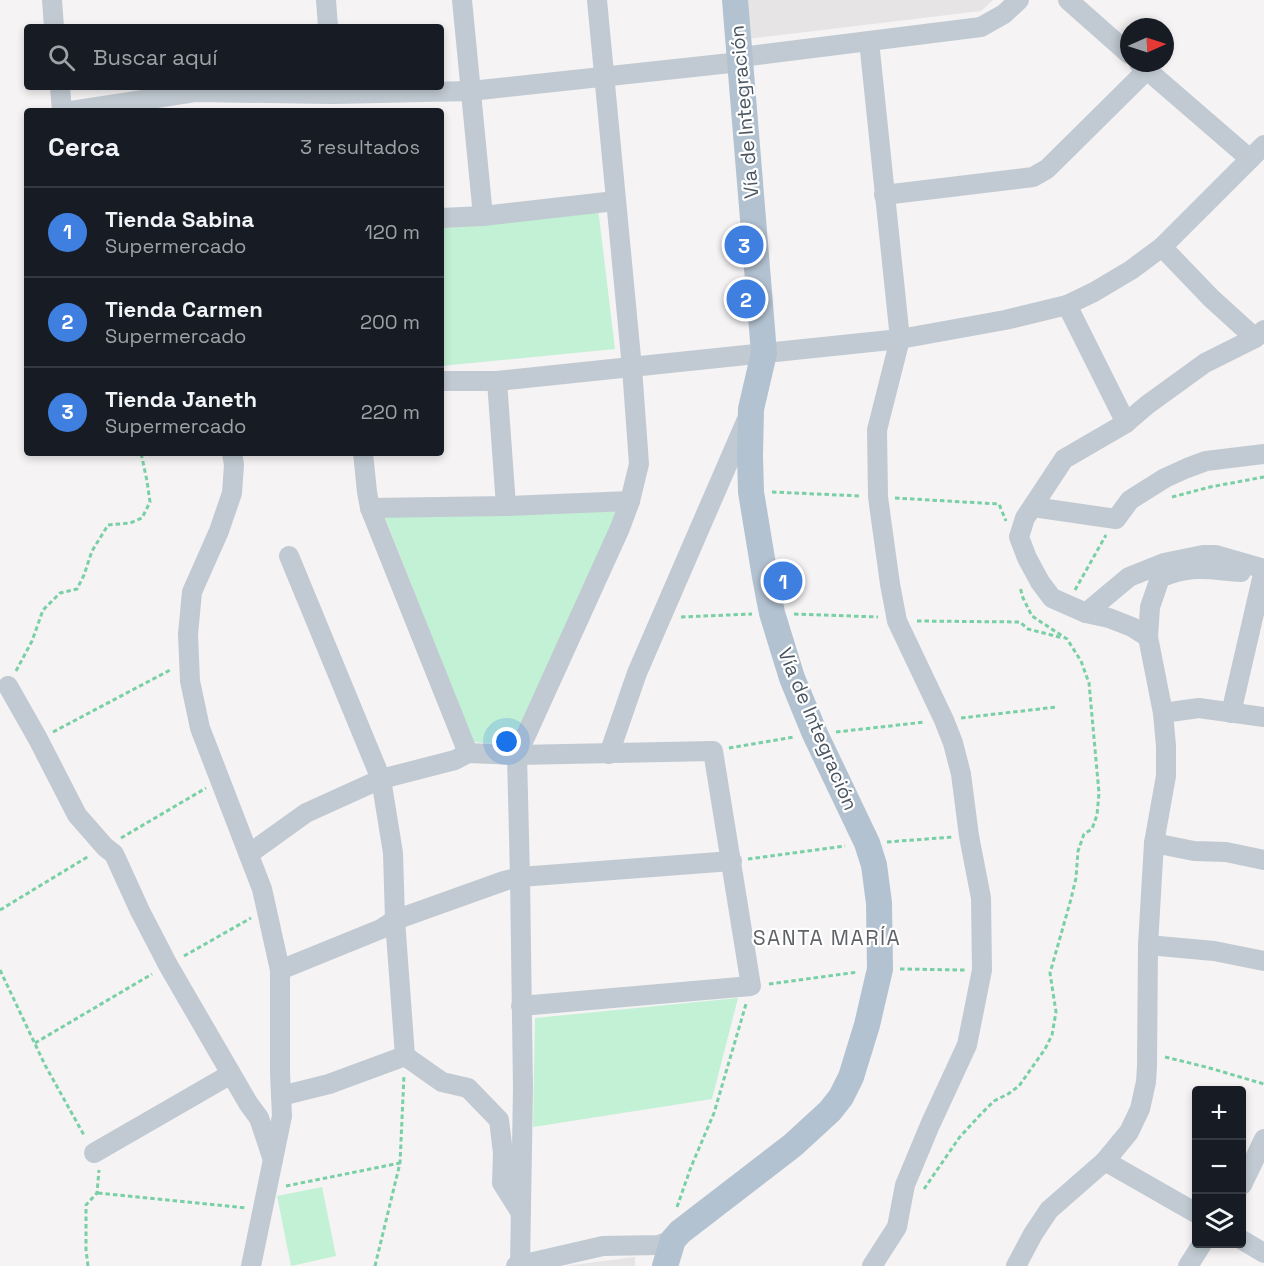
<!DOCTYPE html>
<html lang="es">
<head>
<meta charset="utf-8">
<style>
	body { margin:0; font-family:"Space Grotesk",sans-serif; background:#20242c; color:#f1f3f6 }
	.controls { position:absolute; right:18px; bottom:18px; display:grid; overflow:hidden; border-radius:6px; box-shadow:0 3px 9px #0003 }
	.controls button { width:54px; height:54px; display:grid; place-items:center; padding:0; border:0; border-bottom:2px solid #363941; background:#171b24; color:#f1f3f6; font:30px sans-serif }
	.compass { position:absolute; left:1120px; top:18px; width:54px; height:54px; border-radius:50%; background:#171b24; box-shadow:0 3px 9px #0003; rotate:87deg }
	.you { position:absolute; left:507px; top:742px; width:21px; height:21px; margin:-15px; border:4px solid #fff; border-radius:50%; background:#1a73e8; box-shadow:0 0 0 9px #1a73e833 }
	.badge { display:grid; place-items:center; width:39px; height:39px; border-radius:50%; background:#1a73e8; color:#fff; font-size:20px; font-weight:700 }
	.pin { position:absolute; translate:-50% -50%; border:3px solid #fff; box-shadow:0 2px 6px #0006 }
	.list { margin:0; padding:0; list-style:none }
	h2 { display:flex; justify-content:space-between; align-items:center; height:78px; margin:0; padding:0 24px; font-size:26px }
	h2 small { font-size:20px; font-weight:400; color:#9ea1a6 }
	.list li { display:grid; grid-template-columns:39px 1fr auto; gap:18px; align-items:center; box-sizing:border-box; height:90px; padding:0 24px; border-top:2px solid #363941 }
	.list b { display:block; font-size:22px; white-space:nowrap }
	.list p { margin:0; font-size:20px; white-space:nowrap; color:#9ea1a6 }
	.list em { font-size:20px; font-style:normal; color:#9ea1a6 }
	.icon { flex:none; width:33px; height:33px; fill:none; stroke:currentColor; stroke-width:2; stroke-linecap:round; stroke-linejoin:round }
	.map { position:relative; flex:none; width:1264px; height:1266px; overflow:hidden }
	.search { position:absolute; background:#171b24; box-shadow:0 3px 9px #0003; left:24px; top:24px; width:420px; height:66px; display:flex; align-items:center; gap:15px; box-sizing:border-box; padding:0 21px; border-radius:6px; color:#9ea1a6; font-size:22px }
	.panel { position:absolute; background:#171b24; box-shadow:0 3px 9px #0003; left:24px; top:108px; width:420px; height:348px; border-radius:6px }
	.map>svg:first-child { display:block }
	.education { fill:#e6e4e5 }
	.green { fill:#c3f1d5 }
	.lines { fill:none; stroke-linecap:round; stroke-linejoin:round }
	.path { stroke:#7ad0a6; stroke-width:3; stroke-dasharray:4.5 3; stroke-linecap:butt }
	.minor { stroke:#c1cad2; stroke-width:20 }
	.major { stroke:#b3c2d1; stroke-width:26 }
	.labels { text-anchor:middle; stroke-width:4.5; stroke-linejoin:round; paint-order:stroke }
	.street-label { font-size:20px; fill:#4a5661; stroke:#fff }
	.neighbourhood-label { font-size:21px; letter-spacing:1.5px; fill:#5f6368; stroke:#fff }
</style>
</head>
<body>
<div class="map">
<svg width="1264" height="1266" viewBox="0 0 1264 1266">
	<rect width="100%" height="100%" fill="#f5f3f3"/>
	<g class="education">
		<path d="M 745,0 L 993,0 L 981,11 L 747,39 Z"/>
		<path d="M 635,1257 L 635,1266 L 565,1266 Z"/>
	</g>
	<g class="green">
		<path d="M 598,208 L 615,349 L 441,366 L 441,224 Z"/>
		<path d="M 620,511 L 512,746 L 473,742 L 384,515 Z"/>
		<path d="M 738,998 L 712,1099 L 533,1127 L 535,1018 Z"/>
		<path d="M 322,1187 L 336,1256 L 291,1266 L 277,1196 Z"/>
	</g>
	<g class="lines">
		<g class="path">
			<path d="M 772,492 L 861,496"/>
			<path d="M 1172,497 L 1210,487 L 1264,477"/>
			<path d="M 895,498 L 999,504 L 1006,521"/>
			<path d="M 1075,590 L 1106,535"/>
			<path d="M 794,614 L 878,617"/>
			<path d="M 681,617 L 752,614"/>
			<path d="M 917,621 L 1020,622 L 1028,629 L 1063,638"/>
			<path d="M 16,671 L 32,641 L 43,610 L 60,593 L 77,589 L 84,575 L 92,551 L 108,525 L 130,523 L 142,518 L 150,502 L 147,481 L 141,453"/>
			<path d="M 961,718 L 1057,707"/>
			<path d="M 53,732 L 172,669"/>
			<path d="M 836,732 L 925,722"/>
			<path d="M 729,748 L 794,737"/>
			<path d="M 121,838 L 206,788"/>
			<path d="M 887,842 L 953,837"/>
			<path d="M 748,859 L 845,846"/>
			<path d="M 0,910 L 89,856"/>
			<path d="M 184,956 L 251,918"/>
			<path d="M 900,969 L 965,970"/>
			<path d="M 0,970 L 45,1065 L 85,1137"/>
			<path d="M 769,984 L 858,972"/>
			<path d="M 35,1043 L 152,974"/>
			<path d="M 1165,1057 L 1206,1067 L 1264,1084"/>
			<path d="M 286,1186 L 400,1163"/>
			<path d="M 924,1189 L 959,1138 L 979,1116 L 994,1101 L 1008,1094 L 1019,1086 L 1045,1049 L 1052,1035 L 1056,1012 L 1050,973 L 1071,899 L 1076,878 L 1078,851 L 1084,834 L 1092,829 L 1097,815 L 1099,793 L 1089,683 L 1081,661 L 1067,639 L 1032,616 L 1023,598 L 1020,587"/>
			<path d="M 98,1193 L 246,1208"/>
			<path d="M 677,1207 L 691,1167 L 714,1113 L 746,1004"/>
			<path d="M 88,1266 L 86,1250 L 86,1205 L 97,1193 L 99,1170"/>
			<path d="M 375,1266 L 400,1163 L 404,1075"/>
		</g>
		<g class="minor">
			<path d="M 52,0 L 54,27"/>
			<path d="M 326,0 L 328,27"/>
			<path d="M 462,0 L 483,216"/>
			<path d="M 1068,0 L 1129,54"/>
			<path d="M 869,41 L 900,339 L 877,430 L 878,497 L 890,584 L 897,621 L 944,720 L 953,743 L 961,774 L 969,836 L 981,898 L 982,970 L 967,1045 L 930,1125 L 905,1185 L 897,1227 L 872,1266"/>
			<path d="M 1139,63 L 1250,159"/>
			<path d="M 60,87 L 62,111"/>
			<path d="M 71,111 L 195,92 L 332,94 L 471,91 L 740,62 L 749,56 L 981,27 L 1004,14 L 1019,0"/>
			<path d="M 884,195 L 1033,177 L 1047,169 L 1147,70"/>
			<path d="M 441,218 L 483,216 L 615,201"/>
			<path d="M 1162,247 L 1211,298 L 1255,338"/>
			<path d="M 1067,305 L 1126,423"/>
			<path d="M 441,381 L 497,381 L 900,339 L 1005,320 L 1067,305 L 1094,292 L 1131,270 L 1162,247 L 1264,145"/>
			<path d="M 497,381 L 506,506"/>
			<path d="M 232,453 L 234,465 L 232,493 L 219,531 L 192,592 L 188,634 L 190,681 L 200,728 L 262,889 L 280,970 L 280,1073 L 282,1116 L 251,1266"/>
			<path d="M 363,453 L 367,492 L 370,508 L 468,753"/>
			<path d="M 1033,507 L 1116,519 L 1130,500 L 1165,478 L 1187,468 L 1206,461 L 1264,454"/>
			<path d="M 370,508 L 506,506 L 630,501"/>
			<path d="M 289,556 L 381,779 L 393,853 L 395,920 L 405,1056"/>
			<path d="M 1086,613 L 1129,577 L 1164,563 L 1203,555 L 1216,555 L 1264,569"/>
			<path d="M 1148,637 L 1150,607 L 1160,578 C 1191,564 1209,570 1241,572"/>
			<path d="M 8,686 L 38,739 L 77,815 L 105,847 L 114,854 L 140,911 L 168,965 L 248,1103 L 259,1118 L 273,1160"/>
			<path d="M 1163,713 L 1199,708 L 1264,717"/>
			<path d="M 1231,713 L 1264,570"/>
			<path d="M 609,754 L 637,673 L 748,417"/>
			<path d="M 1154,843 L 1194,851 L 1226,852 L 1264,860"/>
			<path d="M 249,854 L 306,813 L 381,779 L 455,760 L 468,753 L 517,755 L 713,751 L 751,986 L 521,1006"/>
			<path d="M 1148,945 L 1214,951 L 1264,961"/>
			<path d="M 280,970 L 381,929 L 395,920 L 504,881 L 520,877 L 732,861"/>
			<path d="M 405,1056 L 442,1082 L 468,1088 L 499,1120 L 503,1153 L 502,1183 L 521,1213"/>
			<path d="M 281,1096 L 329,1084 L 405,1056"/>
			<path d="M 94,1153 L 231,1074"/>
			<path d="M 1105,1161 L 1196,1213"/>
			<path d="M 1242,1185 L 1264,1139"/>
			<path d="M 1242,1240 L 1264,1253"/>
			<path d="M 516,1266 L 603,1246 L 659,1245 L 673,1240"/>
			<path d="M 520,1266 L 523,1088 L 520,877 L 517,755 L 620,528 L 630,501 L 639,464 L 632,368 L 597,0"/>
			<path d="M 1016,1266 L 1033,1234 L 1049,1210 L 1105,1161 L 1129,1132 L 1140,1109 L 1146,1082 L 1147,1066 L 1148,945 L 1154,843 L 1166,776 L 1166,746 L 1163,713 L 1148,637 L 1132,627 L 1109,618 L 1086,613 L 1052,598 L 1040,582 L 1027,558 L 1019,537 L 1025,518 L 1064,459 L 1126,423 L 1147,405 L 1205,363 L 1255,338 L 1264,330"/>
			<path d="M 1188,1266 L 1202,1244"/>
		</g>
		<path class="major" d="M 665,1266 L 673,1240 L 680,1232 L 793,1145 L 830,1111 L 841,1097 L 851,1077 L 867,1025 L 880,969 L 879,903 L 874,865 L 867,843 L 815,734 L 792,678 L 772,613 L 765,577 L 751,492 L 750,456 L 751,409 L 764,353 L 735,0"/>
	</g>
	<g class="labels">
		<g class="street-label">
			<text transform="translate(744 112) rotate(-95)" y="7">Vía de Integración</text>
			<text transform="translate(818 729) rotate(67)" y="7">Vía de Integración</text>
		</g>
		<g class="neighbourhood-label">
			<text x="827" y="945">SANTA MARÍA</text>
		</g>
	</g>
</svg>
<div class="controls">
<button>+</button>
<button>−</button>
<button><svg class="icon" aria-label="layers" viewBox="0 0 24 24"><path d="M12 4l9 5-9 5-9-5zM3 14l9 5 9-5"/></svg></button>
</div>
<svg class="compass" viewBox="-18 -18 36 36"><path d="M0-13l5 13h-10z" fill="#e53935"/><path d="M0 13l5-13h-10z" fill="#9ea1a6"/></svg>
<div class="you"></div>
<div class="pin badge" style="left:783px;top:581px;background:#3f7fe0">1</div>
<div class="pin badge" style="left:746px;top:299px;background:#3f7fe0">2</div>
<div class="pin badge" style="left:744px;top:245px;background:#3f7fe0">3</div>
<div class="search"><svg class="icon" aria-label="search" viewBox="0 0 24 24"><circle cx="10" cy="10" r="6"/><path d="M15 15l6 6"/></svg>Buscar aquí</div>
<section class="panel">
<h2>Cerca<small>3 resultados</small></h2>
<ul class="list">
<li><span class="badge" style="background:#3f7fe0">1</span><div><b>Tienda Sabina</b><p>Supermercado</p></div><em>120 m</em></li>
<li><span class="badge" style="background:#3f7fe0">2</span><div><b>Tienda Carmen</b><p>Supermercado</p></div><em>200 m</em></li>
<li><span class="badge" style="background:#3f7fe0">3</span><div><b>Tienda Janeth</b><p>Supermercado</p></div><em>220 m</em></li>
</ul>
</section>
</div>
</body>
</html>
